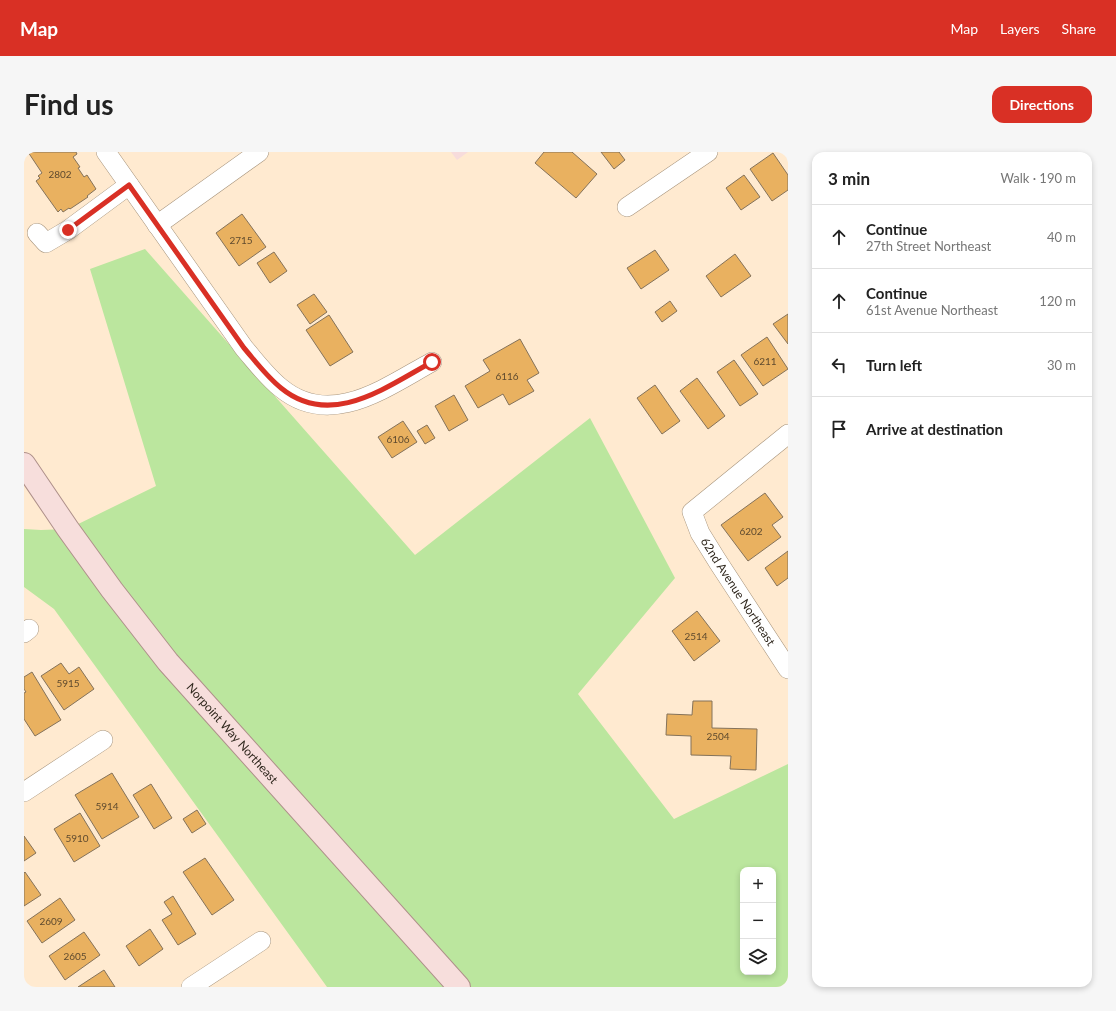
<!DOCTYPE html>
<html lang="en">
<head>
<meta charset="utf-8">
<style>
	body { margin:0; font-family:Lato,sans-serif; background:#f6f6f6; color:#222 }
	.controls { position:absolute; right:12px; bottom:12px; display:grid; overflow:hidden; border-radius:8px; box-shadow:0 2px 6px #0003 }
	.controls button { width:36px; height:36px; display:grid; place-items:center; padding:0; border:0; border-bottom:1px solid #e0e0e0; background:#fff; color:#222; font:20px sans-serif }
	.stop { position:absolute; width:12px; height:12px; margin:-9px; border:3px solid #d93025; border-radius:50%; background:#fff }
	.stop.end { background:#d93025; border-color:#fff; box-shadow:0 1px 4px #0008 }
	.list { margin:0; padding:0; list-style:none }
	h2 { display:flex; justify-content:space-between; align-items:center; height:52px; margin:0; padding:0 16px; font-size:17px }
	h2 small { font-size:13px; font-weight:400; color:#767676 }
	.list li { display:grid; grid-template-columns:26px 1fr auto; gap:12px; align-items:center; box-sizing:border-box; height:64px; padding:0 16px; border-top:1px solid #e0e0e0 }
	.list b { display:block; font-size:15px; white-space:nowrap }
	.list p { margin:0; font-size:13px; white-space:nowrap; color:#767676 }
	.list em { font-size:13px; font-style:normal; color:#767676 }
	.icon { flex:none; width:22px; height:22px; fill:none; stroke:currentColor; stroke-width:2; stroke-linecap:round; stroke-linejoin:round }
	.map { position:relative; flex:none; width:764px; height:835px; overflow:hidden; border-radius:12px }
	header { display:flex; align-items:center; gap:24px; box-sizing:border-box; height:56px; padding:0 20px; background:#d93025; color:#fff }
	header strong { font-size:19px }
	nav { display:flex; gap:22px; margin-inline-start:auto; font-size:14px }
	.intro { display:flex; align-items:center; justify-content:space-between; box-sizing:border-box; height:96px; padding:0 24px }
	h1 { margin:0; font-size:28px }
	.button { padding:10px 18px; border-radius:12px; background:#d93025; color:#fff; font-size:14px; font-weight:700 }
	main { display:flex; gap:24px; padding:0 24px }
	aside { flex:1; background:#fff; border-radius:12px; box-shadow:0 2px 6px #0003 }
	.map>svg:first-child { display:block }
	.industrial { fill:#f7dcdc }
	.green { fill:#bbe69e; fill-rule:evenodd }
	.building { fill:#e9b160; stroke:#84725a }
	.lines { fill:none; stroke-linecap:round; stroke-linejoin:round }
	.minor-casing { stroke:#a7947c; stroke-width:20 }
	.major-casing { stroke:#ae908a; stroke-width:24 }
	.minor { stroke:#fff; stroke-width:19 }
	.major { stroke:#f7dedc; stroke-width:22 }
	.route { stroke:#d93025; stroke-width:5 }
	.labels { text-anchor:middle; stroke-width:3; stroke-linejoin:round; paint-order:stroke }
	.number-label { font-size:10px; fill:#5e4a2e }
	.street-label { font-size:12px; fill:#30281e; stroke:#ffead0 }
</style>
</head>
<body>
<header>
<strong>Map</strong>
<nav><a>Map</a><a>Layers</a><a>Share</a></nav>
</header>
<div class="intro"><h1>Find us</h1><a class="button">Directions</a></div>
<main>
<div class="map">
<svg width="764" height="835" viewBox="0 0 764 835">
	<rect width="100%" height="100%" fill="#ffead0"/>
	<path class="industrial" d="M 427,0 L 444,0 L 433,8 Z"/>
	<path class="green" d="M 121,97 L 391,403 L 566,266 L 651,426 L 554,542 L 650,667 L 764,612 L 764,835 L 303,835 L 30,457 L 0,435 L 0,377 L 17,378 L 44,377 L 132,334 L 66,117 ZM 719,718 L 749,718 L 749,820 L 719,820 Z"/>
	<g class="building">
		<path d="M 4,0 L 52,0 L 53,2 L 49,5 L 56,15 L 54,16 L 60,25 L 63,23 L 72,37 L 63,44 L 64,45 L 46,57 L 45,56 L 39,60 L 37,57 L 34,60 L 12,29 L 16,26 L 14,24 L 18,21 Z"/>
		<path d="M 520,0 L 548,0 L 573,22 L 552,46 L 511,11 Z"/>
		<path d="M 577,0 L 595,0 L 601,8 L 590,17 Z"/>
		<path d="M 749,1 L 764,23 L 764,38 L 748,49 L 726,17 Z"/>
		<path d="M 720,23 L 736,45 L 717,58 L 702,36 Z"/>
		<path d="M 218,62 L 242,95 L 215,114 L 192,81 Z"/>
		<path d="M 631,98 L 645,118 L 617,137 L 603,116 Z"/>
		<path d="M 250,100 L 263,119 L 246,131 L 233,111 Z"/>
		<path d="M 711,102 L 727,124 L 697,145 L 682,124 Z"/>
		<path d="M 290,142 L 303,160 L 286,172 L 273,153 Z"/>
		<path d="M 646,149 L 653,159 L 638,170 L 631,160 Z"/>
		<path d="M 764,162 L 764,192 L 749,172 Z"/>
		<path d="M 305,163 L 329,200 L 306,214 L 282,178 Z"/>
		<path d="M 743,185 L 764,217 L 739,234 L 717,203 Z"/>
		<path d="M 496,187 L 515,221 L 503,228 L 510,239 L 485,253 L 479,242 L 454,256 L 441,234 L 466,219 L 459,208 Z"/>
		<path d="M 710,208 L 734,242 L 716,254 L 693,220 Z"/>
		<path d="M 673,226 L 701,264 L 684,277 L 656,239 Z"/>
		<path d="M 631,233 L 656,269 L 638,282 L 613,246 Z"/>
		<path d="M 430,243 L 444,268 L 425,279 L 411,254 Z"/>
		<path d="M 379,269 L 393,290 L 368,306 L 354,285 Z"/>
		<path d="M 403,273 L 411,286 L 401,292 L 393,279 Z"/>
		<path d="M 741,341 L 759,365 L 748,373 L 757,385 L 724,409 L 697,373 Z"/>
		<path d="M 764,399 L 764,426 L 753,434 L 741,416 Z"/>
		<path d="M 673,459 L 696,489 L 670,509 L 648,479 Z"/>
		<path d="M 37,511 L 45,522 L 55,515 L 70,537 L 40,558 L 17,524 Z"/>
		<path d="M 8,520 L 37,568 L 11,584 L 0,567 L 0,541 L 2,540 L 0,537 L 0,525 Z"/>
		<path d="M 669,549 L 688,549 L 688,576 L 733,577 L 732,618 L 706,617 L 707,604 L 667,603 L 667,584 L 642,583 L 643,562 L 668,563 Z"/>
		<path d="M 88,621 L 115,665 L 78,687 L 51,643 Z"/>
		<path d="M 127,632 L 148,666 L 130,677 L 109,643 Z"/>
		<path d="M 173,658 L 182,672 L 168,681 L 159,667 Z"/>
		<path d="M 56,661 L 76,694 L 50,710 L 30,677 Z"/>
		<path d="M 0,684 L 12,701 L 0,709 Z"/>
		<path d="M 181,706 L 210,748 L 188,763 L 159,720 Z"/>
		<path d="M 1,720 L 17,743 L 0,754 L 0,721 Z"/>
		<path d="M 149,744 L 172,782 L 154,793 L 138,768 L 148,762 L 140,750 Z"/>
		<path d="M 36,746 L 51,768 L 18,791 L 3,769 Z"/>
		<path d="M 126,777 L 139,797 L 115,814 L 102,794 Z"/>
		<path d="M 60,780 L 76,803 L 41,828 L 25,804 Z"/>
		<path d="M 80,818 L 91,835 L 54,835 Z"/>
	</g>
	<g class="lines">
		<g class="minor-casing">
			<g id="minor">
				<path d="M 82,0 L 220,196 C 232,210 243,225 257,236 C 307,277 362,235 408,210"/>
				<path d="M 603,55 L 684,0"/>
				<path d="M 133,73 L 235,0"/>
				<path d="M 13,81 L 22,91 L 44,78 L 105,33"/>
				<path id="s1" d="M 764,282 L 668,360 L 676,381 L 694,410 L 764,517"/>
				<path d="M 0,481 L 5,477"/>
				<path d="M 0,640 L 79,588"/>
				<path d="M 167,835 L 237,789"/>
			</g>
		</g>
		<g class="major-casing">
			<g id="major">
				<path id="s2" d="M 0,312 L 44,377 L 88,438 L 144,510 L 435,835"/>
			</g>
		</g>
		<use href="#minor" class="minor"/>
		<use href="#major" class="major"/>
	</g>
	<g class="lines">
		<path class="route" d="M 44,78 L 105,33 L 220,196 C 232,210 243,225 257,236 C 307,277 362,235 408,210"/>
	</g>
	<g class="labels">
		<g class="number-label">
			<text x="36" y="26">2802</text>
			<text x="217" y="92">2715</text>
			<text x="741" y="213">6211</text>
			<text x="483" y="228">6116</text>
			<text x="374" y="291">6106</text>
			<text x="727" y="383">6202</text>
			<text x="672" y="488">2514</text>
			<text x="44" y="535">5915</text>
			<text x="694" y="588">2504</text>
			<text x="83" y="658">5914</text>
			<text x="53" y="690">5910</text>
			<text x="27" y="773">2609</text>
			<text x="51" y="808">2605</text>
		</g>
		<g class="street-label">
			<text dy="4" stroke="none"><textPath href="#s1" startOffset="216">62nd Avenue Northeast</textPath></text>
			<text dy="4" stroke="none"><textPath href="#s2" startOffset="341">Norpoint Way Northeast</textPath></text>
		</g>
	</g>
</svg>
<div class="controls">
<button>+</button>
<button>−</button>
<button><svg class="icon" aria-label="layers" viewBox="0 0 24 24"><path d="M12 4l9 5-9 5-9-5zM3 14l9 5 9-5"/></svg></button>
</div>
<div class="stop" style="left:408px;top:210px"></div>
<div class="stop end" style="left:44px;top:78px"></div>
</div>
<aside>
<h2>3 min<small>Walk · 190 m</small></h2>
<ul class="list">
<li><svg class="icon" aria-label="ahead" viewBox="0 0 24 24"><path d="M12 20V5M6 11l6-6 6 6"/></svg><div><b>Continue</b><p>27th Street Northeast</p></div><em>40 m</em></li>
<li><svg class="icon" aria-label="ahead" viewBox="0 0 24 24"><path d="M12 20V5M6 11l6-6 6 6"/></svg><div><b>Continue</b><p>61st Avenue Northeast</p></div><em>120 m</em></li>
<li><svg class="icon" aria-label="left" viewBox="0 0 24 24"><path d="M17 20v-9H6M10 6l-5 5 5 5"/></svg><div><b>Turn left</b></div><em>30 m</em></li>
<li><svg class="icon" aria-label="arrive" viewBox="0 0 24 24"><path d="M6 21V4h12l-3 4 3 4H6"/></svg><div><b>Arrive at destination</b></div></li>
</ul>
</aside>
</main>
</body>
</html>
